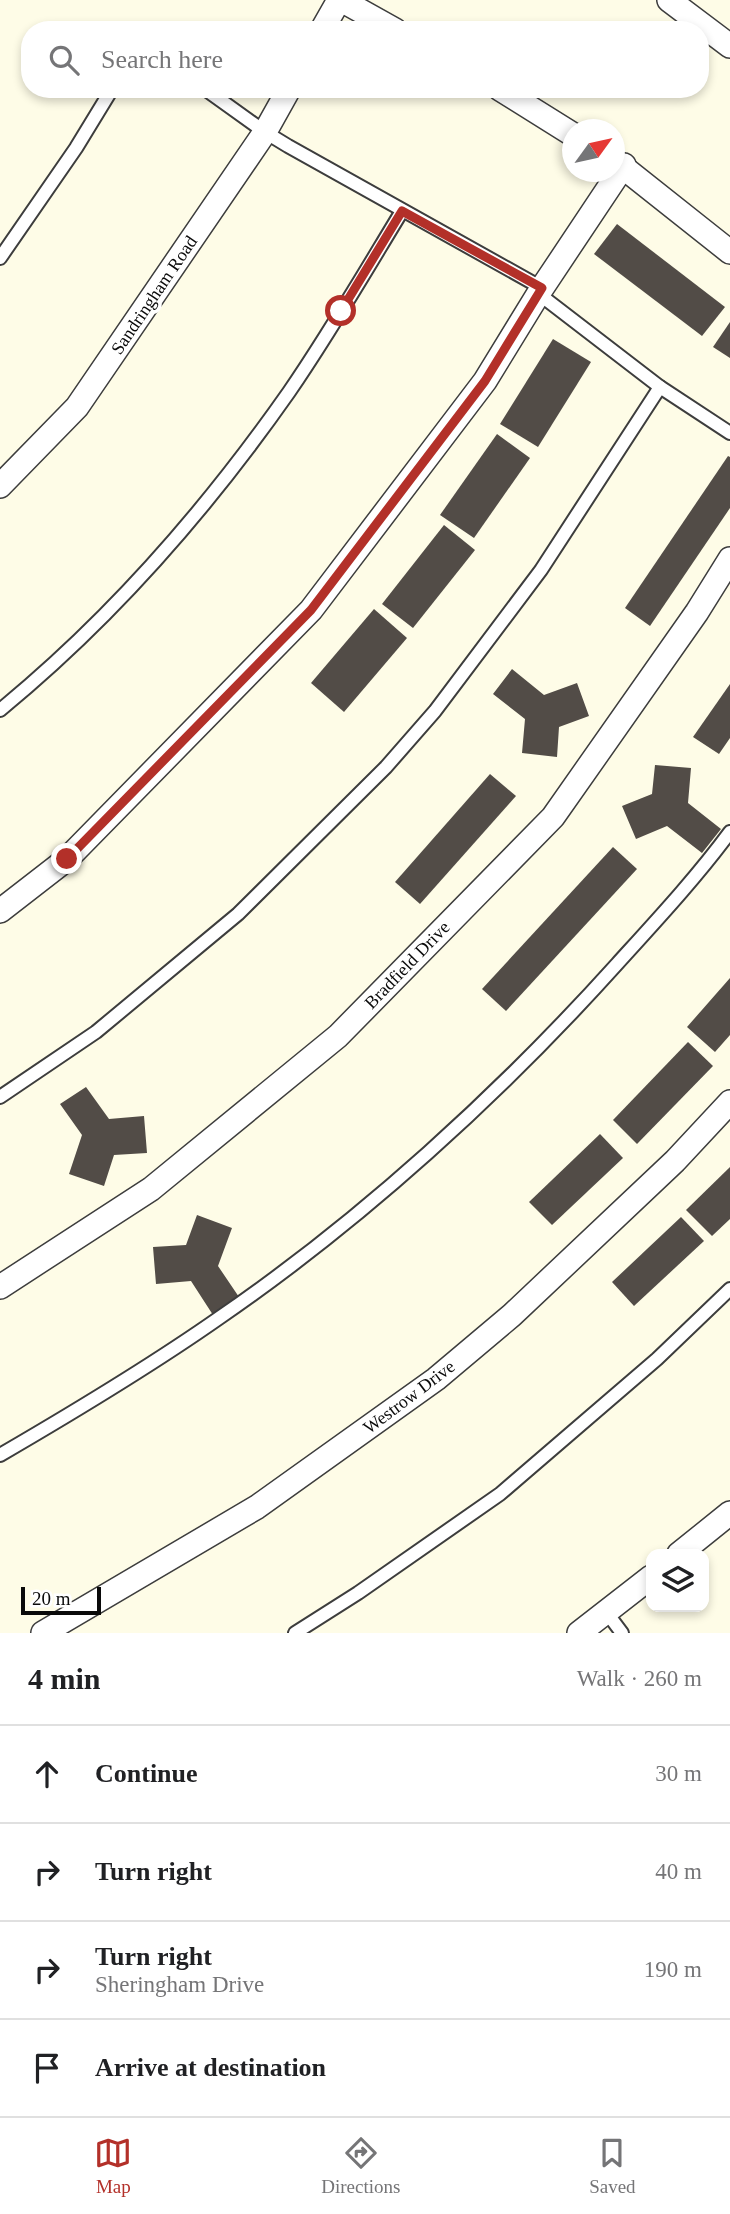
<!DOCTYPE html>
<html lang="en">
<head>
<meta charset="utf-8">
<style>
	body { margin:0; font-family:"Times New Roman",serif; background:#f2f2f2; color:#202124 }
	.controls { position:absolute; right:21px; bottom:21px; display:grid; overflow:hidden; border-radius:14px; box-shadow:0 4px 10px #0003 }
	.controls button { width:63px; height:63px; display:grid; place-items:center; padding:0; border:0; border-bottom:2px solid #e0e0e0; background:#fff; color:#202124; font:35px sans-serif }
	.compass { position:absolute; left:562px; top:119px; width:63px; height:63px; border-radius:50%; background:#fff; box-shadow:0 4px 10px #0003; rotate:57deg }
	.scale { position:absolute; left:21px; bottom:18px; width:80px; box-sizing:border-box; padding-left:7px; border:4px solid #0a0a0a; border-top:0; font-size:19px; line-height:24px; white-space:nowrap; color:#0a0a0a; -webkit-text-stroke:5px #fff; paint-order:stroke }
	.stop { position:absolute; width:21px; height:21px; margin:-16px; border:5px solid #b33029; border-radius:50%; background:#fff }
	.stop.end { background:#b33029; border-color:#fff; box-shadow:0 2px 7px #0008 }
	.list { margin:0; padding:0; list-style:none }
	h2 { display:flex; justify-content:space-between; align-items:center; height:91px; margin:0; padding:0 28px; font-size:30px }
	h2 small { font-size:23px; font-weight:400; color:#757577 }
	.list li { display:grid; grid-template-columns:46px 1fr auto; gap:21px; align-items:center; box-sizing:border-box; height:98px; padding:0 28px; border-top:2px solid #e0e0e0 }
	.list b { display:block; font-size:26px; white-space:nowrap }
	.list p { margin:0; font-size:23px; white-space:nowrap; color:#757577 }
	.list em { font-size:23px; font-style:normal; color:#757577 }
	.icon { flex:none; width:38px; height:38px; fill:none; stroke:currentColor; stroke-width:2; stroke-linecap:round; stroke-linejoin:round }
	.map { position:relative; flex:none; width:730px; height:1633px; overflow:hidden }
	.search { position:absolute; background:#fff; box-shadow:0 4px 10px #0003; left:21px; right:21px; top:21px; height:77px; display:flex; align-items:center; gap:18px; box-sizing:border-box; padding:0 24px; border-radius:28px; color:#757577; font-size:26px }
	.sheet { height:483px; background:#fff }
	nav { display:flex; justify-content:space-around; align-items:center; box-sizing:border-box; height:98px; border-top:2px solid #e0e0e0; background:#fff; font-size:19px; color:#757577 }
	nav a { display:grid; justify-items:center; gap:4px }
	nav .on { color:#b33029 }
	.map>svg:first-child { display:block }
	.building { fill:#524c47 }
	.lines { fill:none; stroke-linecap:round; stroke-linejoin:round }
	.lane-casing { stroke:#3d3d3d; stroke-width:16 }
	.street-casing { stroke:#3d3d3d; stroke-width:26 }
	.lane { stroke:#fff; stroke-width:12 }
	.street { stroke:#fff; stroke-width:23 }
	.route { stroke:#b33029; stroke-width:9 }
	.labels { text-anchor:middle; stroke-width:7; stroke-linejoin:round; paint-order:stroke }
	.street-label { font-size:18px; fill:#0a0a0a; stroke:#fff }
</style>
</head>
<body>
<div class="map">
<svg width="730" height="1633" viewBox="0 0 730 1633">
	<rect width="100%" height="100%" fill="#fefce7"/>
	<g class="building">
		<path d="M 617,224 L 725,307 L 702,336 L 594,254 Z"/>
		<path d="M 730,322 L 730,358 L 713,347 Z"/>
		<path d="M 553,339 L 591,362 L 538,447 L 500,424 Z"/>
		<path d="M 497,434 L 530,458 L 474,538 L 440,515 Z"/>
		<path d="M 728,456 L 730,457 L 730,508 L 650,626 L 625,608 Z"/>
		<path d="M 444,525 L 475,550 L 413,628 L 382,604 Z"/>
		<path d="M 374,609 L 407,638 L 344,712 L 311,683 Z"/>
		<path d="M 512,669 L 544,695 L 577,683 L 589,716 L 559,727 L 557,757 L 522,753 L 525,719 L 493,694 Z"/>
		<path d="M 730,684 L 730,738 L 719,754 L 693,737 Z"/>
		<path d="M 655,765 L 691,768 L 688,803 L 721,829 L 702,853 L 667,826 L 636,839 L 622,806 L 652,794 Z"/>
		<path d="M 490,774 L 516,796 L 420,904 L 395,882 Z"/>
		<path d="M 613,847 L 637,869 L 506,1011 L 482,989 Z"/>
		<path d="M 730,978 L 730,1035 L 715,1052 L 687,1027 Z"/>
		<path d="M 688,1042 L 713,1066 L 637,1144 L 613,1120 Z"/>
		<path d="M 86,1087 L 109,1119 L 144,1116 L 147,1153 L 114,1155 L 104,1186 L 69,1174 L 82,1135 L 60,1104 Z"/>
		<path d="M 600,1134 L 623,1158 L 552,1225 L 529,1202 Z"/>
		<path d="M 730,1167 L 730,1219 L 712,1236 L 686,1210 Z"/>
		<path d="M 197,1215 L 232,1228 L 218,1266 L 239,1297 L 213,1315 L 191,1281 L 156,1284 L 153,1247 L 186,1245 Z"/>
		<path d="M 681,1217 L 704,1241 L 634,1306 L 612,1282 Z"/>
	</g>
	<g class="lines">
		<g class="lane-casing">
			<g id="lane">
				<path d="M 205,89 L 265,132 L 288,146 L 542,288"/>
				<path d="M 0,258 L 76,148 L 112,89"/>
				<path d="M 539,294 L 660,387"/>
				<path d="M 0,710 C 111,619 207,509 289,392 C 329,334 365,272 402,211"/>
				<path d="M 0,1097 L 96,1032 L 238,914 L 386,767 L 435,711 L 541,570 L 660,387 L 730,433"/>
				<path d="M 0,1455 C 74,1412 149,1367 219,1318 C 363,1219 500,1094 617,964 C 656,921 696,878 730,832"/>
				<path d="M 607,1613 L 622,1633"/>
				<path d="M 295,1633 L 358,1593 L 500,1494 L 657,1359 L 730,1289"/>
			</g>
		</g>
		<g class="street-casing">
			<g id="street">
				<path d="M 341,0 L 395,30"/>
				<path d="M 669,0 L 730,46"/>
				<path d="M 322,30 L 339,0"/>
				<path d="M 500,89 L 572,134"/>
				<path d="M 614,160 L 730,252"/>
				<path d="M 0,486 L 77,407 L 265,132 L 289,89"/>
				<path d="M 0,911 L 67,859 L 311,610 L 485,381 L 542,288 L 624,165"/>
				<path d="M 0,1287 L 151,1189 L 338,1036 L 553,817 L 697,612 L 730,559"/>
				<path d="M 679,1554 L 730,1513"/>
				<path d="M 43,1633 L 257,1507 L 436,1379 L 512,1315 L 675,1161 L 730,1102"/>
				<path d="M 579,1633 L 651,1577"/>
			</g>
		</g>
		<use href="#lane" class="lane"/>
		<use href="#street" class="street"/>
	</g>
	<g class="lines">
		<path class="route" d="M 67,859 L 311,610 L 485,381 L 542,288 L 402,211 L 341,311"/>
	</g>
	<g class="labels">
		<g class="street-label">
			<text transform="translate(154 295) rotate(-56)" y="6">Sandringham Road</text>
			<text transform="translate(407 965) rotate(-46)" y="6">Bradfield Drive</text>
			<text transform="translate(409 1397) rotate(-37)" y="6">Westrow Drive</text>
		</g>
	</g>
</svg>
<div class="controls">
<button><svg class="icon" aria-label="layers" viewBox="0 0 24 24"><path d="M12 4l9 5-9 5-9-5zM3 14l9 5 9-5"/></svg></button>
</div>
<svg class="compass" viewBox="-18 -18 36 36"><path d="M0-13l5 13h-10z" fill="#e53935"/><path d="M0 13l5-13h-10z" fill="#757577"/></svg>
<div class="scale">20 m</div>
<div class="stop" style="left:341px;top:311px"></div>
<div class="stop end" style="left:67px;top:859px"></div>
<div class="search"><svg class="icon" aria-label="search" viewBox="0 0 24 24"><circle cx="10" cy="10" r="6"/><path d="M15 15l6 6"/></svg>Search here</div>
</div>
<section class="sheet">
<h2>4 min<small>Walk · 260 m</small></h2>
<ul class="list">
<li><svg class="icon" aria-label="ahead" viewBox="0 0 24 24"><path d="M12 20V5M6 11l6-6 6 6"/></svg><div><b>Continue</b></div><em>30 m</em></li>
<li><svg class="icon" aria-label="right" viewBox="0 0 24 24"><path d="M7 20v-9h11M14 6l5 5-5 5"/></svg><div><b>Turn right</b></div><em>40 m</em></li>
<li><svg class="icon" aria-label="right" viewBox="0 0 24 24"><path d="M7 20v-9h11M14 6l5 5-5 5"/></svg><div><b>Turn right</b><p>Sheringham Drive</p></div><em>190 m</em></li>
<li><svg class="icon" aria-label="arrive" viewBox="0 0 24 24"><path d="M6 21V4h12l-3 4 3 4H6"/></svg><div><b>Arrive at destination</b></div></li>
</ul>
</section>
<nav>
<a class="on"><svg class="icon" aria-label="map" viewBox="0 0 24 24"><path d="M3 6l6-2 6 2 6-2v14l-6 2-6-2-6 2zM9 4v14M15 6v14"/></svg>Map</a>
<a><svg class="icon" aria-label="directions" viewBox="0 0 24 24"><path d="M12 3l9 9-9 9-9-9zM9 14v-3h6M13 9l2 2-2 2"/></svg>Directions</a>
<a><svg class="icon" aria-label="saved" viewBox="0 0 24 24"><path d="M7 4h10v16l-5-4-5 4z"/></svg>Saved</a>
</nav>
</body>
</html>
